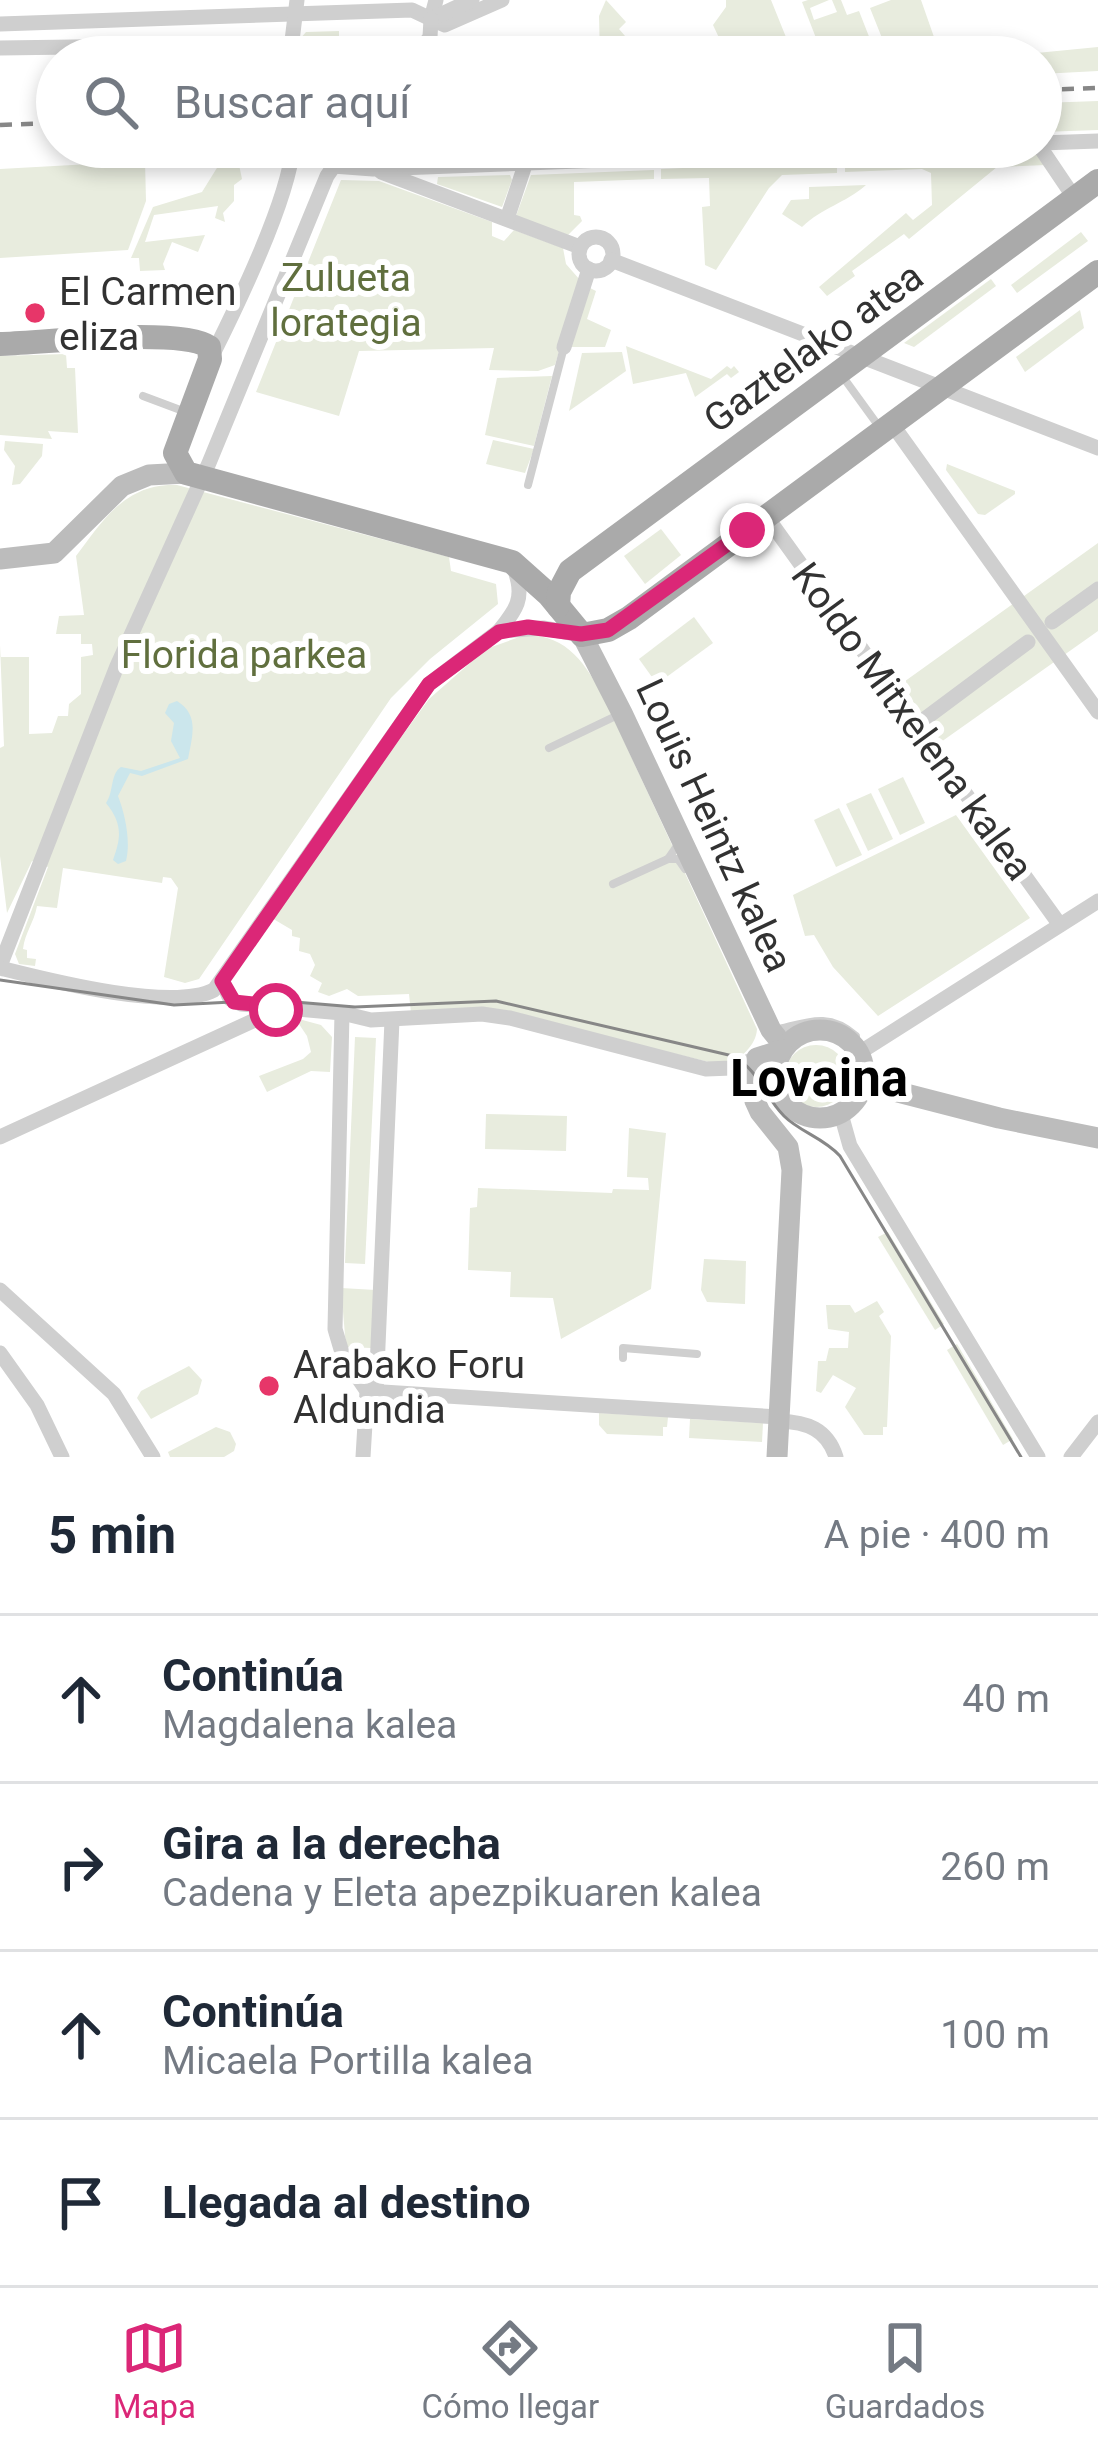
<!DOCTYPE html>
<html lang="es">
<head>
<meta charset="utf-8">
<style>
	body { margin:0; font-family:Roboto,sans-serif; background:#f6f6f7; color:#1f2937 }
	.stop { position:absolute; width:36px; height:36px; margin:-27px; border:9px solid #db2777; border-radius:50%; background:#fff }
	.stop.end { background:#db2777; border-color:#fff; box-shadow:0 3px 12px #0008 }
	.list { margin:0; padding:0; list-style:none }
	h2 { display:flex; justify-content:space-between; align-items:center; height:156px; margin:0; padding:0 48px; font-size:51px }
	h2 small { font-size:39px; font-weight:400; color:#747a83 }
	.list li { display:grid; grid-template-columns:78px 1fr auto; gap:36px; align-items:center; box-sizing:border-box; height:168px; padding:0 48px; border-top:3px solid #e0e1e3 }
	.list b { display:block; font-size:45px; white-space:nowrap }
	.list p { margin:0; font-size:39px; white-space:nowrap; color:#747a83 }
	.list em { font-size:39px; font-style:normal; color:#747a83 }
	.icon { flex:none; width:66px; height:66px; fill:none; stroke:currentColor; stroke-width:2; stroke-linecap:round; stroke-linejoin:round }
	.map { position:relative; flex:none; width:1098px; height:1457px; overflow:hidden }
	.search { position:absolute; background:#fff; box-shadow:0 6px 18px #0003; left:36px; right:36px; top:36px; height:132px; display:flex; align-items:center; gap:30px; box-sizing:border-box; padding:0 42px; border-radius:66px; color:#747a83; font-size:45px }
	.sheet { height:828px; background:#fff }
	nav { display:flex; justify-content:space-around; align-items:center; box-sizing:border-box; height:168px; border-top:3px solid #e0e1e3; background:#fff; font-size:33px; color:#747a83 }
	nav a { display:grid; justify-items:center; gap:6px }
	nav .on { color:#db2777 }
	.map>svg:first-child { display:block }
	.green { fill:#e8ecde }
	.water { fill:#cbe6ec }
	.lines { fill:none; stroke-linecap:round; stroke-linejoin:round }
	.lane { stroke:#cfcfcf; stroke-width:8 }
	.street { stroke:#cfcfcf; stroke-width:15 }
	.secondary { stroke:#bcbcbc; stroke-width:21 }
	.primary { stroke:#aaa; stroke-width:24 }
	.tram { stroke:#878787; stroke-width:3 }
	.rail { stroke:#878787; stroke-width:4.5; stroke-dasharray:12 9; stroke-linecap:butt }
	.route { stroke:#db2777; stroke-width:15 }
	.poi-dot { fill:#e73669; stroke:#fff; stroke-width:4.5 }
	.labels { text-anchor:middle; stroke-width:12; stroke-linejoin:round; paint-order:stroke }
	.park-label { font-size:39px; fill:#606f3e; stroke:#fff }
	.poi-label { font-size:39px; fill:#323232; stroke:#fff; text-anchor:start }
	.street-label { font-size:39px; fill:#323232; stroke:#fff }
	.district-label { font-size:51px; font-weight:bold; fill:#000; stroke:#fff }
</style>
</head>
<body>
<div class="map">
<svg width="1098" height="1457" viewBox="0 0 1098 1457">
	<rect width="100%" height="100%" fill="#fff"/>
	<g class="green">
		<path d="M 606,0 L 626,22 L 619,29 L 643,57 L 600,57 L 599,16 Z"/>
		<path d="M 726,0 L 771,0 L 794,57 L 777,57 L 769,42 L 746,53 L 747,57 L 728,57 L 713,25 L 726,7 Z"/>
		<path d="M 808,0 L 829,0 L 810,8 L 814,20 L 837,12 L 832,0 L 841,0 L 847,15 L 859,11 L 877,57 L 817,57 L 813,45 L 824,40 L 822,36 L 816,38 L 802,2 Z"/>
		<path d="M 891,0 L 921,0 L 941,57 L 880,57 L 888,53 L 870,8 Z"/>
		<path d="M 339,31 L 339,57 L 301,57 L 300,39 L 306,32 Z"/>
		<path d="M 1098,47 L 1098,71 L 1041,74 L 1041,57 L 996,57 Z"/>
		<path d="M 1098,101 L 1098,130 L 1041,132 L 1041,103 Z"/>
		<path d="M 374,147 L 694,147 L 375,160 Z"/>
		<path d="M 1038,154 L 1046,165 L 997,167 L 909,239 L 904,234 L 852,271 L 855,276 L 827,296 L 819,287 L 906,213 L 913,220 L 932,205 L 931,173 L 922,169 L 845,172 L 845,161 Z"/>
		<path d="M 238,160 L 242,179 L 234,185 L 234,201 L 223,213 L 225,222 L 215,218 L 218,206 L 154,215 L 145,242 L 205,235 L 198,252 L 172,242 L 163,264 L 165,270 L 140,271 L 139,258 L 131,258 L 153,207 L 202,192 L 220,163 Z"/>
		<path d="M 145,161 L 146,201 L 128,250 L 0,258 L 0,169 Z"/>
		<path d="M 837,161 L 837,173 L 782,175 L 769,188 L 716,270 L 705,265 L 702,207 L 710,206 L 709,178 L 661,179 L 661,169 Z"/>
		<path d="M 654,170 L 654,179 L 574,182 L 574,215 L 580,216 L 582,221 L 568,235 L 516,216 L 531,175 Z"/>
		<path d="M 510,175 L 512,180 L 502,207 L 437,184 L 438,177 Z"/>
		<path d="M 341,180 L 379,181 L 492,222 L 492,236 L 504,241 L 514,230 L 563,248 L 566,264 L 580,280 L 555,365 L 538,371 L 489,370 L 494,348 L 359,351 L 339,416 L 256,392 Z"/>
		<path d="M 866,185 C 844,204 823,207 802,227 L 782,214 L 791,200 L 809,199 L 809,187 Z"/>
		<path d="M 1081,232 L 1088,241 L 1017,293 L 1011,285 Z"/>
		<path d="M 991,279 L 996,286 L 914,347 L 904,343 Z"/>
		<path d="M 590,288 L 596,291 L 587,319 L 611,330 L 605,347 L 570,347 Z"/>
		<path d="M 1080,310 L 1084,328 L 1025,372 L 1016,357 Z"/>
		<path d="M 626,346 L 711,379 L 727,366 L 731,369 L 734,366 L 739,372 L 731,378 L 727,374 L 695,397 L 686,373 L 633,384 Z"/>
		<path d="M 622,352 L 626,371 L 569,411 L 582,353 Z"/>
		<path d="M 66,354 L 67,368 L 75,368 L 78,433 L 48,431 L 52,439 L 0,435 L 0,356 Z"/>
		<path d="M 552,376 L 534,446 L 485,435 L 497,378 Z"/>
		<path d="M 493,440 L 534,449 L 525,473 L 486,464 Z"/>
		<path d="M 5,441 L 43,444 L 42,456 L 20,484 L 12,485 L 15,466 L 4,450 Z"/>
		<path d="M 947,464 L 1015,491 L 1015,494 L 985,515 L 978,514 L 946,470 Z"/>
		<path d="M 177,485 L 449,557 L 451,571 L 496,584 L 498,604 L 430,659 L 391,698 L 199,979 L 185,983 L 164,977 L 178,888 L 171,878 L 163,877 L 162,883 L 63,868 L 57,908 L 37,906 C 34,923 25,932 23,949 L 27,950 L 27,958 L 36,959 L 35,966 L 19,964 L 15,954 L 48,867 L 32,861 L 7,913 L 0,856 L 0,748 L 4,746 L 0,645 L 1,657 L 29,657 L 29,734 L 52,733 L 58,716 L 68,716 L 69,704 L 81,694 L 81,657 L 93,655 L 92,644 L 81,644 L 81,634 L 56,634 L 59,616 L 84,615 L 76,556 C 104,519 126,483 177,485 Z"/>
		<path d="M 661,529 L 681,555 L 645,584 L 624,556 Z"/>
		<path d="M 1098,543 L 1098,631 L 941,742 L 901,684 Z"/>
		<path d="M 694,617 L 713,643 L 657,684 L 639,659 Z"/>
		<path d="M 525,635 C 569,635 586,665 605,700 L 757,1029 C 756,1046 740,1059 725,1066 L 517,1015 L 411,1013 L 409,994 L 358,996 L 347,989 L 329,996 L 318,992 L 322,983 L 310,976 L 315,965 L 310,954 L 299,951 L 300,938 L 292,936 L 292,930 L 270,917 L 429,699 L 486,649 Z"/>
		<path d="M 903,777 L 925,823 L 900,835 L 878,789 Z"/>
		<path d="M 871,793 L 893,839 L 868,851 L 846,804 Z"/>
		<path d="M 839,808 L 862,855 L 836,867 L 814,820 Z"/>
		<path d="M 956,815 L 1030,918 L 878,1016 L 833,967 L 814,935 L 805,936 L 793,895 Z"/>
		<path d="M 295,1018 L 321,1025 L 332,1037 L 330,1072 L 311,1071 L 267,1092 L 259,1076 L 303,1059 L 311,1052 L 307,1036 Z"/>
		<path d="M 355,1037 L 376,1038 L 365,1264 L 345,1263 Z"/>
		<circle cx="816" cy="1076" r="31"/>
		<path d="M 486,1114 L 567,1116 L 566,1151 L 485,1149 Z"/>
		<path d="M 629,1128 L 666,1133 L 651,1289 L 561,1339 L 553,1298 L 510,1297 L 511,1272 L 468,1270 L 470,1208 L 477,1207 L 478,1188 L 612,1193 L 613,1189 L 649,1190 L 648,1178 L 627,1177 Z"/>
		<path d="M 888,1232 L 944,1324 L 935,1330 L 878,1237 Z"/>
		<path d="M 704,1259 L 746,1261 L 745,1304 L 707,1302 L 701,1290 Z"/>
		<path d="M 341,1288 L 376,1290 L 371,1348 L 346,1347 Z"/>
		<path d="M 877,1301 L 884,1312 L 879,1316 L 891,1336 L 887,1427 L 883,1427 L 883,1435 L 864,1435 L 845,1407 L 856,1388 L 833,1375 L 821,1393 L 816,1391 L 818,1361 L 826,1361 L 829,1348 L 848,1348 L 849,1332 L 828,1329 L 826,1305 L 850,1305 L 855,1313 Z"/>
		<path d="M 957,1344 L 1013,1439 L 1003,1445 L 947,1350 Z"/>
		<path d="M 189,1366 L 202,1380 L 198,1394 L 151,1419 L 137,1398 L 141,1391 Z"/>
		<path d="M 599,1413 L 668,1417 L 667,1427 L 663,1427 L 663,1436 L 607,1434 L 599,1425 Z"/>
		<path d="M 690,1419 L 763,1423 L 762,1442 L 689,1438 Z"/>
		<path d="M 216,1427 L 230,1432 L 236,1444 L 234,1451 L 224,1457 L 170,1457 L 168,1452 Z"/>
	</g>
	<path class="water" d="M 177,701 C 200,715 192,737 188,759 L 142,776 L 130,773 L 118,796 C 125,814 131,841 126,861 L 118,864 L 113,860 C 121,838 123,824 106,803 C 114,792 110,774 121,767 L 141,771 L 180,758 L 171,741 L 174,723 L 165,713 L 169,704 Z"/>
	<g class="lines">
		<g class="lane">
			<path d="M 843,377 L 880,428"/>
			<path d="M 143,396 L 183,411"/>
			<path d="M 528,485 L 564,347"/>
			<path d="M 549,748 L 618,715"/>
			<path d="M 668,859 L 678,859 L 685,869"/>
			<path d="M 613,884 L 668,859 L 679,843"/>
			<path d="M 775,1030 C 806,1023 828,1011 856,1036 L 856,1050"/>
			<path d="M 623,1358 L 623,1348 L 697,1354"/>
		</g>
		<g class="street">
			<path d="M 436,0 L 431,19 L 445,25 L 502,0"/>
			<path d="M 431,19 L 472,0"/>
			<path d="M 0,24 L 412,10 L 431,19"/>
			<path d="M 0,48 L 290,44"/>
			<path d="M 290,57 L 297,0"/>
			<path d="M 415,57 L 430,37 L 431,19"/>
			<path d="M 1041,143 L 1098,141"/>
			<path d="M 1040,147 L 1069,190"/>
			<path d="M 333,166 L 373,169 L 935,147"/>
			<path d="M 381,172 L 580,247"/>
			<path d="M 507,219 L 526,162"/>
			<circle cx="596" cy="254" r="17"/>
			<path d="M 611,260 L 1098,448"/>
			<path d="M 564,347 L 589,269"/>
			<path d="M 212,356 C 237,306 288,201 293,147"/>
			<path d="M 892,424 L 1098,712"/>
			<path d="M 766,516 L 1060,925"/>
			<path d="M 1052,622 L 1098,589"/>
			<path d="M 499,631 C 516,610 525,598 515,571"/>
			<path d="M 926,718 L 1028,642"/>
			<path d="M 2,961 L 117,666 L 209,463 L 327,176 L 347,147"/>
			<path d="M 0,968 C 48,980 171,1012 214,990 L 429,684 L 499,631 L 543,628 L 582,635"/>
			<path d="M 222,981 L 230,999 L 241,1004 L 342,1013 L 371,1020 L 482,1014 L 510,1018 L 706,1069 L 732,1068 L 757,1058"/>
			<path d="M 342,1013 L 335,1329 L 343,1356 L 367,1391 L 363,1457"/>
			<path d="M 859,1053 L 1098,901"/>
			<path d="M 841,1114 L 850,1146 L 1038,1457"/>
			<path d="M 0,1137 L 279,1009"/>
			<path d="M 0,1290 L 114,1394 L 153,1457"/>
			<path d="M 0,1353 L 37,1405 L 62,1457"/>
			<path d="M 367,1391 L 779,1417"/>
			<path d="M 376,1392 L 392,1020"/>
			<path d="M 779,1421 C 807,1422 827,1429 836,1457"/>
			<path d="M 1071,1457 L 1098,1422"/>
		</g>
		<g class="secondary">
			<path d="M 0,559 L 54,553 L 122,486 L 149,475 L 186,473"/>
			<path d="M 582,635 L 622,713 L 771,1030 L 784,1046"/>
			<circle cx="820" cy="1074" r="44"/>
			<path d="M 863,1083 L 999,1118 L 1098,1138"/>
			<path d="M 777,1457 L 792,1170 L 788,1147 L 760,1112 L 755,1101 L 752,1082 L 757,1058 L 782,1050"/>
		</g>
		<g class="primary">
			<path d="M 0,344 C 41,343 182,327 209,347 L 210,359 L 175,453 L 186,473 L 512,562 L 549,595 L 582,635 L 608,630 L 629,618 L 1098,272"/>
			<path d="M 558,606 L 559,592 L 570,571 L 1098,181"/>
		</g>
		<path class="tram" d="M 0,980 L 174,1005 L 271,1000 L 355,1007 L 496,1001 L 733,1056 C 759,1070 764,1096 784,1116 C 800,1132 824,1138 840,1156 L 1021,1457"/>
		<g class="rail">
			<path d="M 1041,90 L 1098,88"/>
			<path d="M 0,125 L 57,123"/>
		</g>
	</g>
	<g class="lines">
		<path class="route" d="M 276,1010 L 282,1007 L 234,1002 L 222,981 L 429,684 L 499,632 L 528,627 L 581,634 L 608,630 L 747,530"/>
	</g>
	<g class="poi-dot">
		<circle cx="35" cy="313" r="12"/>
		<circle cx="269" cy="1386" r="12"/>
	</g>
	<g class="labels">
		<g class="park-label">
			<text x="346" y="291">Zulueta<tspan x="346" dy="45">lorategia</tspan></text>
			<text x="244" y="668">Florida parkea</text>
		</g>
		<g class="poi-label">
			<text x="59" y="305">El Carmen<tspan x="59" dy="45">eliza</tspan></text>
			<text x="293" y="1378">Arabako Foru<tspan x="293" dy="45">Aldundia</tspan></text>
		</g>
		<g class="street-label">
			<text transform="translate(813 347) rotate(-36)" y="14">Gaztelako atea</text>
			<text transform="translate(913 721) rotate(54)" y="14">Koldo Mitxelena kalea</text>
			<text transform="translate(715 825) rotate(65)" y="14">Louis Heintz kalea</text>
		</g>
		<g class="district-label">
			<text x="819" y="1096">Lovaina</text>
		</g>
	</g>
</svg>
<div class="stop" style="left:276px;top:1010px"></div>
<div class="stop end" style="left:747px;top:530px"></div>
<div class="search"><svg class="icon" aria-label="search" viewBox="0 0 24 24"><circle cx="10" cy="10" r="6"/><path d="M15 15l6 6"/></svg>Buscar aquí</div>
</div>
<section class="sheet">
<h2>5 min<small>A pie · 400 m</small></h2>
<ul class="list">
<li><svg class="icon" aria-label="ahead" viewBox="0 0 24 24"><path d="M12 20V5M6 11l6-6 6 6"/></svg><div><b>Continúa</b><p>Magdalena kalea</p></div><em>40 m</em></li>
<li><svg class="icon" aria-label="right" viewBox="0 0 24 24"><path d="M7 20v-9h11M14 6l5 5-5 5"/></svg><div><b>Gira a la derecha</b><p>Cadena y Eleta apezpikuaren kalea</p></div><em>260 m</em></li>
<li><svg class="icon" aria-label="ahead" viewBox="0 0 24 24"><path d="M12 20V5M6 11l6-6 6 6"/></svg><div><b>Continúa</b><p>Micaela Portilla kalea</p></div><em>100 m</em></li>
<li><svg class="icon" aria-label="arrive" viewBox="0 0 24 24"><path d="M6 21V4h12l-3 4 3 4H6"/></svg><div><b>Llegada al destino</b></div></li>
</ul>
</section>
<nav>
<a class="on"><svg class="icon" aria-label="map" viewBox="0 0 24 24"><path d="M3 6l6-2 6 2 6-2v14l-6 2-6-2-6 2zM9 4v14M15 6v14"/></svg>Mapa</a>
<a><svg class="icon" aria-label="directions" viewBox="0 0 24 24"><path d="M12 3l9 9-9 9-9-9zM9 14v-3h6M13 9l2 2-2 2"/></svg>Cómo llegar</a>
<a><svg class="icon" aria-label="saved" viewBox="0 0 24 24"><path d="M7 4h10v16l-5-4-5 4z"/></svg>Guardados</a>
</nav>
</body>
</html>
